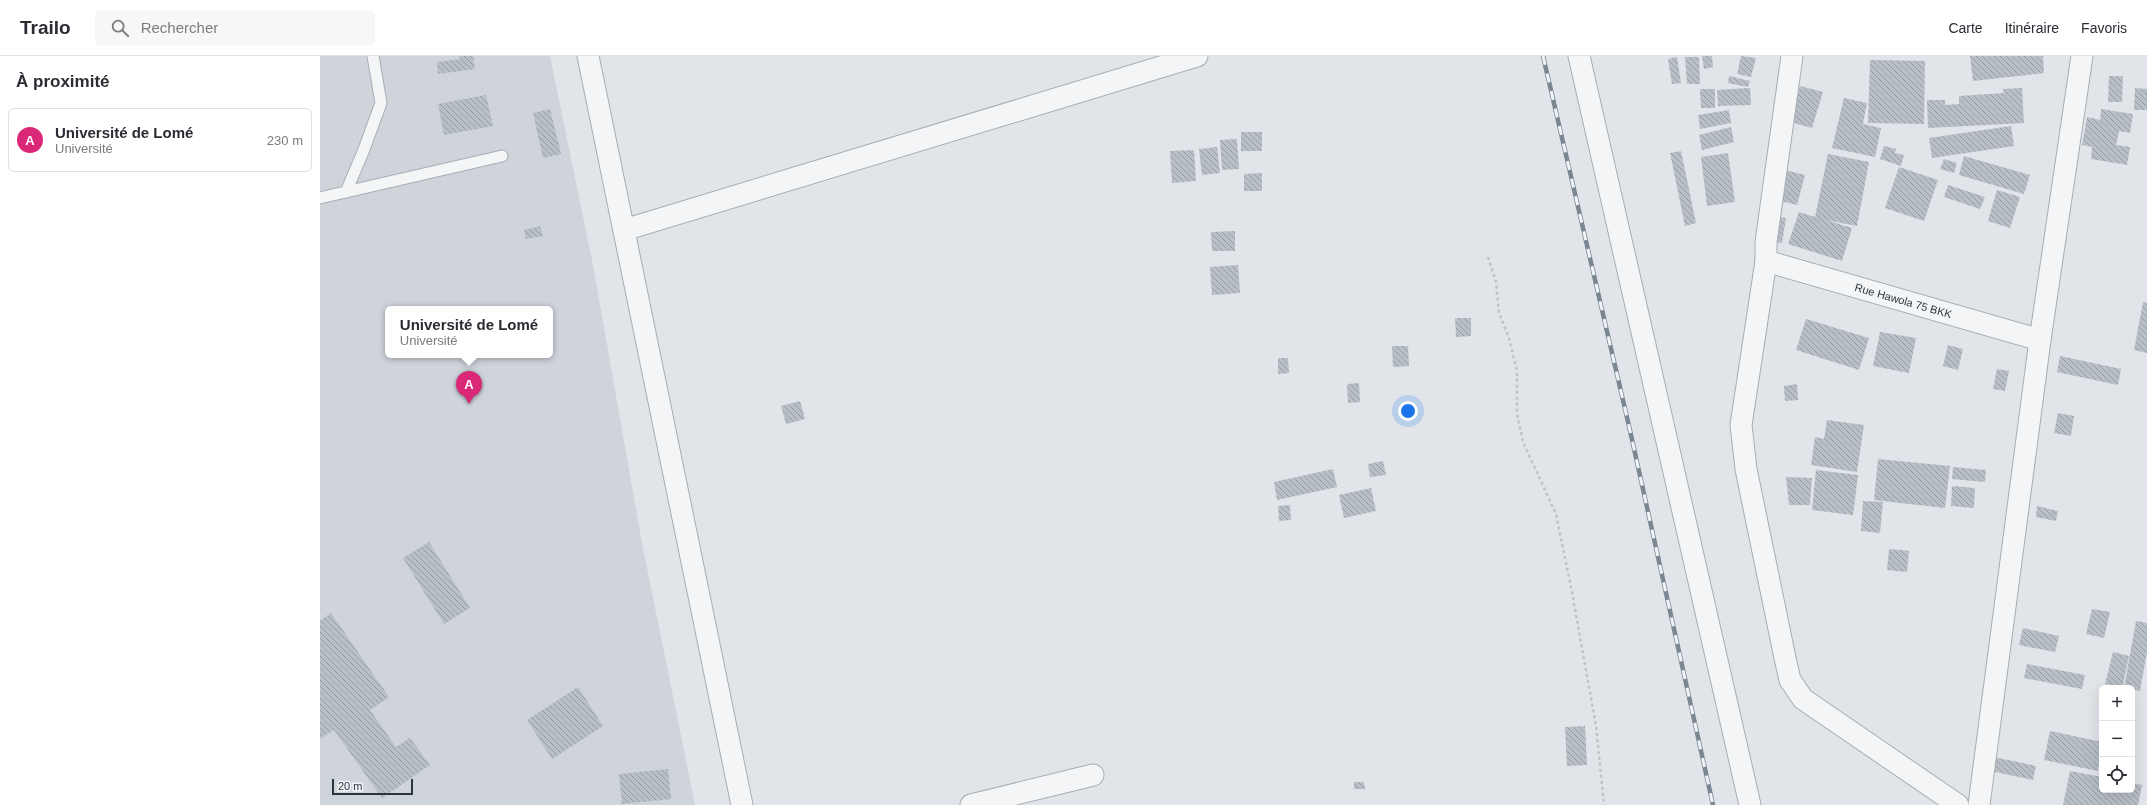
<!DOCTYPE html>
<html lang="fr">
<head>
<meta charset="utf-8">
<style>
	body { margin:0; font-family:Helvetica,sans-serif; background:#f7f7f7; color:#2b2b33 }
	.controls { position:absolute; right:12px; bottom:12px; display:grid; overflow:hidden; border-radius:6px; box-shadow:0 4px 16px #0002 }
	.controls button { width:36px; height:36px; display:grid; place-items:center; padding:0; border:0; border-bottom:1px solid #e1e1e2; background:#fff; color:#2b2b33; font:20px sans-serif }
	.scale { position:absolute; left:12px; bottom:10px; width:81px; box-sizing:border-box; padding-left:4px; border:2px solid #293540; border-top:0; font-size:11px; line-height:14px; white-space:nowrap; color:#293540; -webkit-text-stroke:3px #f0f4f6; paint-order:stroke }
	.you { position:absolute; left:1088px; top:355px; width:14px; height:14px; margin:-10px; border:3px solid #fff; border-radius:50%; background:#1a73e8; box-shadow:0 0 0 6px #1a73e833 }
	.badge { display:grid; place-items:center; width:26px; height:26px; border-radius:50%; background:#db2777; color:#fff; font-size:13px; font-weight:700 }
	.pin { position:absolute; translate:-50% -33px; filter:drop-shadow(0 1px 2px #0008) }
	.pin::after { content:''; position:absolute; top:21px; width:14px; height:12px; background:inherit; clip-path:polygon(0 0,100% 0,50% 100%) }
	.popup { position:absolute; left:65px; top:250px; width:168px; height:52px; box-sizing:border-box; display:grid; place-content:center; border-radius:6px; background:#fff; filter:drop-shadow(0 1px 3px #0005); font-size:13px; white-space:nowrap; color:#7c7c81 }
	.popup b { font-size:15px; color:#2b2b33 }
	.popup::after { content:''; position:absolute; left:50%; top:100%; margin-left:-8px; border:8px solid transparent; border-top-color:#fff }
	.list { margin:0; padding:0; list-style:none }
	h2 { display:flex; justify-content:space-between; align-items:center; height:52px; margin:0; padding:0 16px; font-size:17px }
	h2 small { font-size:13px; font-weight:400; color:#7c7c81 }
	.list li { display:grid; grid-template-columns:26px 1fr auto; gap:12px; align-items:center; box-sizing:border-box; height:64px; margin:0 8px 8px; padding:0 8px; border:1px solid #e1e1e2; border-radius:6px }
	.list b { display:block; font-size:15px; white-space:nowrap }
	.list p { margin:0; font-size:13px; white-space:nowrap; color:#7c7c81 }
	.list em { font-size:13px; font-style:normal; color:#7c7c81 }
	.icon { flex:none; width:22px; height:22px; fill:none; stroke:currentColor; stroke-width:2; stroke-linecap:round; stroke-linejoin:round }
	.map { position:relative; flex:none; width:1827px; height:749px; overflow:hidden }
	header { display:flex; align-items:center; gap:24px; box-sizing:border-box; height:56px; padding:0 20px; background:#fff; border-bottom:1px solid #e1e1e2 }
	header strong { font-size:19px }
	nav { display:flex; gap:22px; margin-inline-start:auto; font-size:14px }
	.search { width:280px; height:36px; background:#f7f7f7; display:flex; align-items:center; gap:10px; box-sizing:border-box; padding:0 14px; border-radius:6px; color:#7c7c81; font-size:15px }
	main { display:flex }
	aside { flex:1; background:#fff }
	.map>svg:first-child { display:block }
	.built { fill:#cfd4db; fill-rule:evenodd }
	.building { fill:url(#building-back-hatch) }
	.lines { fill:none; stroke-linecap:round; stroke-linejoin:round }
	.service-casing { stroke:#a6adb3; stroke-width:13 }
	.minor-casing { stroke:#a6adb3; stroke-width:23 }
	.path { stroke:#bec3c7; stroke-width:2.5; stroke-dasharray:3 3; stroke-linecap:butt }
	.service { stroke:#f3f5f7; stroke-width:11 }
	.minor { stroke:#f3f5f7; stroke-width:21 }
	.rail-casing { stroke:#7a8692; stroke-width:4.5 }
	.rail { stroke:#f0f4f6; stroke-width:3; stroke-dasharray:9; stroke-linecap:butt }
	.labels { text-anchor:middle; stroke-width:3.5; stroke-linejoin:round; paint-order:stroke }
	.street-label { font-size:11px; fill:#293540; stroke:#f0f4f6 }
</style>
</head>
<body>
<header>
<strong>Trailo</strong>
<div class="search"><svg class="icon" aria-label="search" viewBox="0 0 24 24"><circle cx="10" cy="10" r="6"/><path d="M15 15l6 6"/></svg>Rechercher</div>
<nav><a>Carte</a><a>Itinéraire</a><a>Favoris</a></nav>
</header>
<main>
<aside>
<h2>À proximité<small></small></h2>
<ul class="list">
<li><span class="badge">A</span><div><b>Université de Lomé</b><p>Université</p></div><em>230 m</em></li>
</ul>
</aside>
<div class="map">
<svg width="1827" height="749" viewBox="0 0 1827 749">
	<defs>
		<pattern id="building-back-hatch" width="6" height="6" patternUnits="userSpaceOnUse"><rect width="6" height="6" fill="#b8bfc6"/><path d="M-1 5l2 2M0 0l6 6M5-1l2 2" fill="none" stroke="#969ca2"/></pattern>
	</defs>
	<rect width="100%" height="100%" fill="#e1e5e9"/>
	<path class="built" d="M 0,0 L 230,0 L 273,209 L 322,487 L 375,749 L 0,749 ZM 68,253 L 230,253 L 230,299 L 68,299 Z"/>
	<g class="building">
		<path d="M 139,0 L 153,0 L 155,13 L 118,18 L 117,6 L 140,3 Z"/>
		<path d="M 1382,0 L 1392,0 L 1393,11 L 1384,13 Z"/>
		<path d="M 1421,0 L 1436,2 L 1431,21 L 1417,18 Z"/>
		<path d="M 1650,0 L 1723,0 L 1724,17 L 1653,25 Z"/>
		<path d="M 1357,1 L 1361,27 L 1352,28 L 1348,3 Z"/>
		<path d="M 1365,1 L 1379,1 L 1380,28 L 1367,28 Z"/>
		<path d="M 1550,4 L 1605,5 L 1604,68 L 1548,67 Z"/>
		<path d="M 1409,20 L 1430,25 L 1428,31 L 1408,27 Z"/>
		<path d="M 1789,20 L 1803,20 L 1802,46 L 1788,46 Z"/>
		<path d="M 1480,30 L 1503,36 L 1492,72 L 1470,66 Z"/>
		<path d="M 1430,32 L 1431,49 L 1398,50 L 1397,34 Z"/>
		<path d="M 1702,32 L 1704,67 L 1608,72 L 1607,44 L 1625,44 L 1625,49 L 1639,48 L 1639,40 L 1684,37 L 1683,33 Z"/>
		<path d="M 1815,32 L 1827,33 L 1827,54 L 1814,54 Z"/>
		<path d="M 1380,33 L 1395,33 L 1395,52 L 1381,52 Z"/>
		<path d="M 166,39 L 173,70 L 124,79 L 118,48 Z"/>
		<path d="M 1524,42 L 1547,47 L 1543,68 L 1561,72 L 1555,101 L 1512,92 Z"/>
		<path d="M 230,53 L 241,98 L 223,102 L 213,57 Z"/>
		<path d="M 1781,53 L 1813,58 L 1810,77 L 1799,75 L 1796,89 L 1810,91 L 1807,109 L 1771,103 L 1772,91 L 1762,89 L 1767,61 L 1780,64 Z"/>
		<path d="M 1409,54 L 1411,67 L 1380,73 L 1378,59 Z"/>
		<path d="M 1691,70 L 1694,90 L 1612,102 L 1609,82 Z"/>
		<path d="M 1411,71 L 1414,86 L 1382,94 L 1379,79 Z"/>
		<rect x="921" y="76" width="21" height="19"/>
		<path d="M 917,83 L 919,113 L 902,114 L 900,84 Z"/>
		<path d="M 1564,90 L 1576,93 L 1575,97 L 1584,99 L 1581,110 L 1560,103 Z"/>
		<path d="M 897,91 L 900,117 L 882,119 L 879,93 Z"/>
		<path d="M 874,94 L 876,125 L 852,127 L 850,95 Z"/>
		<path d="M 1361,95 L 1376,167 L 1365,170 L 1350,97 Z"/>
		<path d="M 1408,97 L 1415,146 L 1387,150 L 1381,101 Z"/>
		<path d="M 1508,98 L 1549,106 L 1537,170 L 1506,164 L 1532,172 L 1522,205 L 1468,188 L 1479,156 L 1495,161 Z"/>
		<path d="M 1644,100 L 1710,119 L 1704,138 L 1639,119 Z"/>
		<path d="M 1624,103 L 1637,107 L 1634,117 L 1620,113 Z"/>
		<path d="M 1579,111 L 1618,124 L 1604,165 L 1565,152 Z"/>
		<path d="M 1465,114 L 1485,119 L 1477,149 L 1457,144 Z"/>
		<path d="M 942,117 L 942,135 L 924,135 L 924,118 Z"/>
		<path d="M 1628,129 L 1665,141 L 1660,153 L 1624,141 Z"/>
		<path d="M 1677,134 L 1700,141 L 1690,172 L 1668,165 Z"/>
		<path d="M 1456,160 L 1466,162 L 1462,187 L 1452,186 Z"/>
		<path d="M 220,170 L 223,180 L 206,183 L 204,174 Z"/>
		<path d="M 915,175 L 915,195 L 892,195 L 891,176 Z"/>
		<path d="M 918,209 L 920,237 L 892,239 L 890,211 Z"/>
		<path d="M 1823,246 L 1827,247 L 1827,297 L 1814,294 Z"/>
		<path d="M 1135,262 L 1151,262 L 1151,280 L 1136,281 Z"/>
		<path d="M 1486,263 L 1549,282 L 1539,314 L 1476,294 Z"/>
		<path d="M 1560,276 L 1596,282 L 1589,317 L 1553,310 Z"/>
		<path d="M 1628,289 L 1643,293 L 1638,314 L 1623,310 Z"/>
		<path d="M 1072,290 L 1088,290 L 1089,310 L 1073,311 Z"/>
		<path d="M 1740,300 L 1801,313 L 1798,329 L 1737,316 Z"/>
		<path d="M 958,302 L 968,302 L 969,317 L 958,318 Z"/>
		<path d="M 1677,313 L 1689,315 L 1685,335 L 1673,333 Z"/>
		<path d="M 1039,327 L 1040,346 L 1028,347 L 1027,328 Z"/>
		<path d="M 1477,328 L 1478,344 L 1465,345 L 1464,330 Z"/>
		<path d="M 480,345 L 485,363 L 466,368 L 461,350 Z"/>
		<path d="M 1738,357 L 1754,360 L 1751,380 L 1734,377 Z"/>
		<path d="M 1507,364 L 1544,369 L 1537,416 L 1491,409 L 1495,381 L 1504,383 Z"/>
		<path d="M 1558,403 L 1630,410 L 1625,452 L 1554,444 Z"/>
		<path d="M 1063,405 L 1066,419 L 1050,421 L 1048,408 Z"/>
		<path d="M 1633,411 L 1666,414 L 1665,426 L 1632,423 Z"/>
		<path d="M 1013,413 L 1017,431 L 957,444 L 954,426 Z"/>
		<path d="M 1496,414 L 1538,419 L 1533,459 L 1492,454 Z"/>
		<path d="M 1466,421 L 1492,422 L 1490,449 L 1469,449 Z"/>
		<path d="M 1632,430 L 1655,432 L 1654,452 L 1631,450 Z"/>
		<path d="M 1051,432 L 1056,455 L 1024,462 L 1019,439 Z"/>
		<path d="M 1543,445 L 1563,446 L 1560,477 L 1541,475 Z"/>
		<path d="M 970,449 L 971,464 L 959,465 L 958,450 Z"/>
		<path d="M 1717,450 L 1738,455 L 1736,465 L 1716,461 Z"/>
		<path d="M 109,486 L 150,552 L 124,568 L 83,502 Z"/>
		<path d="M 1569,493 L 1589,495 L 1587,516 L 1567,514 Z"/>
		<path d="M 1772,553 L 1790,556 L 1784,582 L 1766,578 Z"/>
		<path d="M 11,557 L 69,641 L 50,654 L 76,691 L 90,682 L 110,709 L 62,742 L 14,674 L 0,683 L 0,565 Z"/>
		<path d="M 1816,565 L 1827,567 L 1827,596 L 1820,635 L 1804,632 Z"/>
		<path d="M 1703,572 L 1739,580 L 1735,596 L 1699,589 Z"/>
		<path d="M 1793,596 L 1809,600 L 1802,632 L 1785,628 Z"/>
		<path d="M 1707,608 L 1765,619 L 1762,633 L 1704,622 Z"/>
		<path d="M 258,631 L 283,670 L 232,703 L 207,664 Z"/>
		<path d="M 1265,670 L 1267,709 L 1247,710 L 1245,671 Z"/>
		<path d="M 1730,675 L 1782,686 L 1778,715 L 1724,704 Z"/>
		<path d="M 1674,701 L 1716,710 L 1713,724 L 1671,715 Z"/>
		<path d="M 348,713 L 351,743 L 302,748 L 299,718 Z"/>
		<path d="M 1750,715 L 1782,721 L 1782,734 L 1812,734 L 1812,727 L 1822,729 L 1818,749 L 1743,749 Z"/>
		<path d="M 1034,726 L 1044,726 L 1045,733 L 1034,733 Z"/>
	</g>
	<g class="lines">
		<g class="service-casing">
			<g id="service">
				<path d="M 26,136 L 43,96 L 61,47 L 53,0"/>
				<path d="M 0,142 L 182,100"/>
			</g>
		</g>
		<g class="minor-casing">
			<g id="minor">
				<path d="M 268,0 L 422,749"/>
				<path d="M 1259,0 L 1430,749"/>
				<path d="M 1472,0 L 1446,186 L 1446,205 L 1421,369 L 1426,413 L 1465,602 L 1470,624 L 1483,643 L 1638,749"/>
				<path d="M 304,174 L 877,0"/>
				<path id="s1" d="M 1446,205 L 1720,284"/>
				<path d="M 651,749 L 773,719"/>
				<path d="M 1659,749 L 1720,284 L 1762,0"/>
			</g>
		</g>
		<path class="path" d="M 1168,201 L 1176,226 L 1179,257 L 1189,282 L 1197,315 L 1197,358 L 1203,386 L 1236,458 L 1251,531 L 1276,670 L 1284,749"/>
		<use href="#service" class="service"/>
		<use href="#minor" class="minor"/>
		<g class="rail-casing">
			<path id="rail" d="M 1223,0 L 1309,370 L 1393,749"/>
		</g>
		<use href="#rail" class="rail"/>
	</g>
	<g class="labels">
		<g class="street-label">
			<text dy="4" stroke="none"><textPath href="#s1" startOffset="143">Rue Hawola 75 BKK</textPath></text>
		</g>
	</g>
</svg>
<div class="controls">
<button>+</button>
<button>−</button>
<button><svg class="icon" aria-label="locate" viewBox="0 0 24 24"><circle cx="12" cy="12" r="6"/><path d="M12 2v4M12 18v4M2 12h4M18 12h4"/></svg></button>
</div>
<div class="scale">20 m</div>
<div class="you"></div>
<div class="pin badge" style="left:149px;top:348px">A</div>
<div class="popup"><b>Université de Lomé</b>Université</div>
</div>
</main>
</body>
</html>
